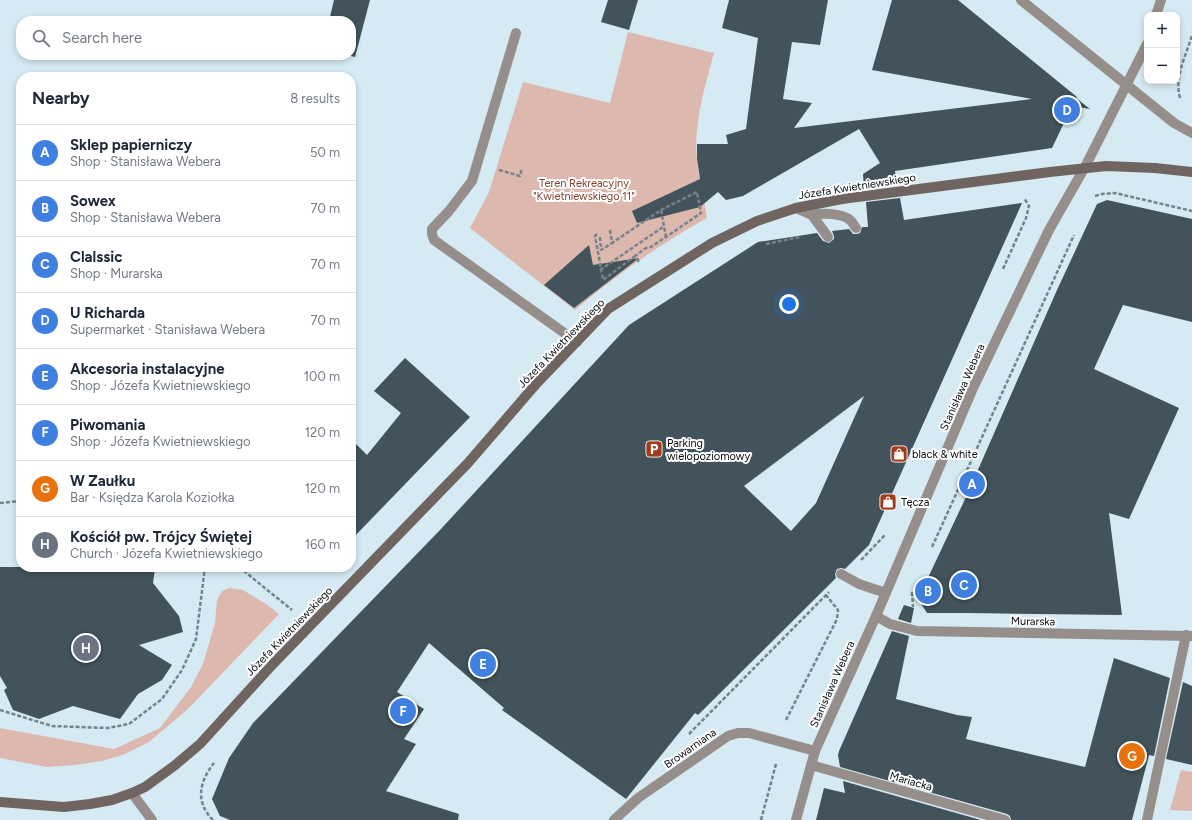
<!DOCTYPE html>
<html lang="en">
<head>
<meta charset="utf-8">
<style>
	body { margin:0; font-family:Figtree,sans-serif; background:#f6f6f7; color:#1f2937 }
	.controls { position:absolute; right:12px; top:12px; display:grid; overflow:hidden; border-radius:8px; box-shadow:0 2px 6px #0003 }
	.controls button { width:36px; height:36px; display:grid; place-items:center; padding:0; border:0; border-bottom:1px solid #e0e1e3; background:#fff; color:#1f2937; font:20px sans-serif }
	.you { position:absolute; left:789px; top:304px; width:14px; height:14px; margin:-10px; border:3px solid #fff; border-radius:50%; background:#1a73e8; box-shadow:0 0 0 6px #1a73e833 }
	.badge { display:grid; place-items:center; width:26px; height:26px; border-radius:50%; background:#7c3aed; color:#fff; font-size:13px; font-weight:700 }
	.pin { position:absolute; translate:-50% -50%; border:2px solid #fff; box-shadow:0 1px 4px #0006 }
	.list { margin:0; padding:0; list-style:none }
	h2 { display:flex; justify-content:space-between; align-items:center; height:52px; margin:0; padding:0 16px; font-size:17px }
	h2 small { font-size:13px; font-weight:400; color:#747a83 }
	.list li { display:grid; grid-template-columns:26px 1fr auto; gap:12px; align-items:center; box-sizing:border-box; height:56px; padding:0 16px; border-top:1px solid #e0e1e3 }
	.list b { display:block; font-size:15px; white-space:nowrap }
	.list p { margin:0; font-size:13px; white-space:nowrap; color:#747a83 }
	.list em { font-size:13px; font-style:normal; color:#747a83 }
	.icon { flex:none; width:22px; height:22px; fill:none; stroke:currentColor; stroke-width:2; stroke-linecap:round; stroke-linejoin:round }
	.map { position:relative; flex:none; width:1192px; height:820px; overflow:hidden }
	.search { position:absolute; background:#fff; box-shadow:0 2px 6px #0003; left:16px; top:16px; width:340px; height:44px; display:flex; align-items:center; gap:10px; box-sizing:border-box; padding:0 14px; border-radius:16px; color:#747a83; font-size:15px }
	.panel { position:absolute; background:#fff; box-shadow:0 2px 6px #0003; left:16px; top:72px; width:340px; height:500px; border-radius:16px }
	.map>svg:first-child { display:block }
	.green { fill:#dcb8ae }
	.building { fill:#42535b; fill-rule:evenodd }
	.lines { fill:none; stroke-linecap:round; stroke-linejoin:round }
	.path { stroke:#768389; stroke-width:2.5; stroke-dasharray:4 2; stroke-linecap:butt }
	.service { stroke:#968e8b; stroke-width:10 }
	.minor { stroke:#968e8b; stroke-width:10 }
	.tertiary { stroke:#968e8b; stroke-width:10 }
	.secondary { stroke:#706460; stroke-width:10 }
	.labels { text-anchor:middle; stroke-width:4; stroke-linejoin:round; paint-order:stroke }
	.park-label { font-size:11px; fill:#84412e; stroke:#fff }
	.street-label { font-size:11px; fill:#060c0f; stroke:#fff }
	.poi-label { font-size:11px; fill:#060c0f; stroke:#fff; text-anchor:start }
</style>
</head>
<body>
<div class="map">
<svg width="1192" height="820" viewBox="0 0 1192 820">
	<rect width="100%" height="100%" fill="#d6eaf3"/>
	<g class="green">
		<path d="M 628,32 L 714,53 C 705,86 693,126 697,160 C 699,179 704,199 707,218 C 660,244 616,275 575,310 L 470,228 L 489,192 L 523,82 L 610,103 Z"/>
		<path d="M 229,588 L 243,590 L 266,604 L 279,614 L 189,708 L 149,742 L 125,754 L 102,761 L 75,765 L 47,767 L 0,758 L 0,728 L 114,749 L 160,728 L 191,687 L 203,664 L 215,623 L 217,600 L 222,591 Z"/>
		<path d="M 1181,770 L 1192,772 L 1192,811 L 1170,810 Z"/>
	</g>
	<g class="building">
		<path d="M 334,0 L 370,0 L 355,57 L 347,55 L 351,55 L 351,21 L 329,21 Z"/>
		<path d="M 608,0 L 638,0 L 629,30 L 601,22 Z"/>
		<path d="M 729,0 L 828,0 L 820,45 L 792,42 L 783,99 L 812,103 L 794,128 L 1032,99 L 872,70 L 892,0 L 958,0 L 1077,97 L 1076,98 L 1090,109 L 1072,106 L 1052,148 L 895,171 L 897,185 L 864,190 L 863,174 L 880,163 L 859,129 L 743,196 L 726,200 L 718,192 L 700,207 L 637,223 L 632,211 L 700,179 L 697,159 L 697,144 L 728,144 L 726,135 L 746,129 L 758,38 L 722,28 Z"/>
		<path d="M 900,198 L 904,220 L 1022,203 L 869,545 L 845,569 L 841,568 L 837,569 L 835,574 L 836,578 L 698,715 L 695,713 L 626,799 L 502,710 L 504,708 L 429,643 L 397,692 L 424,709 L 404,739 L 416,744 L 386,791 L 459,814 L 458,820 L 230,820 L 220,816 L 212,799 L 229,758 L 253,723 L 440,530 L 629,325 L 758,242 L 817,233 L 823,241 L 829,243 L 834,239 L 834,236 L 832,231 L 849,229 L 853,234 L 857,234 L 860,233 L 862,227 L 868,227 L 866,202 ZM 864,396 L 816,503 L 791,531 L 744,486 Z"/>
		<path d="M 1107,200 L 1192,219 L 1192,322 L 1123,305 L 1094,369 L 1179,408 L 1129,519 L 1109,513 L 1122,615 L 967,613 L 927,613 L 918,599 L 966,497 L 1057,290 L 1097,204 Z"/>
		<path d="M 589,245 L 593,265 L 639,258 L 574,308 L 544,285 Z"/>
		<path d="M 405,358 L 470,417 L 351,540 L 351,439 L 367,455 L 401,413 L 374,391 Z"/>
		<path d="M 0,567 L 152,567 L 152,569 L 155,569 L 153,583 L 179,616 L 183,632 L 139,645 L 172,665 L 162,680 L 138,694 L 120,719 L 73,706 L 39,719 L 13,710 L 4,690 L 7,688 L 0,676 Z"/>
		<path d="M 904,605 L 914,608 L 911,623 L 898,619 Z"/>
		<path d="M 892,631 L 909,636 L 896,699 L 957,715 L 972,717 L 966,739 L 1085,767 L 1114,658 L 1170,678 L 1154,756 L 1149,755 L 1132,820 L 1011,820 L 1010,816 L 1007,814 L 840,767 L 838,755 L 839,751 Z"/>
		<path d="M 1183,682 L 1192,686 L 1192,765 L 1166,759 Z"/>
		<path d="M 843,781 L 981,820 L 816,820 L 824,788 L 845,793 Z"/>
	</g>
	<g class="lines">
		<g class="path">
			<path d="M 1180,98 C 1174,77 1186,56 1192,35"/>
			<path d="M 499,170 L 520,176 L 522,168"/>
			<path d="M 1095,196 L 1102,194 L 1115,193 L 1192,211"/>
			<path d="M 661,210 L 666,237"/>
			<path d="M 610,230 L 612,243 L 661,210 L 697,192 L 701,213 L 666,237 L 651,247 L 646,248 L 635,256 L 639,262"/>
			<path d="M 597,234 L 595,236 L 603,280 L 635,256"/>
			<path d="M 600,237 L 601,250 L 612,243"/>
			<path d="M 766,244 L 800,237"/>
			<path d="M 1003,269 L 1026,218 L 1029,206 L 1024,198"/>
			<path d="M 600,270 L 663,227"/>
			<path d="M 0,503 L 21,501"/>
			<path d="M 932,547 L 1074,235"/>
			<path d="M 861,560 L 885,535"/>
			<path d="M 239,567 L 292,610"/>
			<path d="M 912,592 L 913,607"/>
			<path d="M 0,710 L 52,726 L 108,728 L 129,724 L 162,699 L 182,670 L 196,639 L 205,567"/>
			<path d="M 786,720 L 837,619 L 838,610 L 826,595"/>
			<path d="M 689,734 L 829,592"/>
			<path d="M 213,820 C 195,802 199,782 214,763"/>
			<path d="M 761,820 L 776,764"/>
		</g>
		<g class="service">
			<path d="M 516,33 L 472,181 L 449,211 L 432,229 L 432,234 L 434,240 L 577,342"/>
			<path d="M 796,208 L 812,215 L 828,237"/>
			<path d="M 812,215 C 823,213 842,213 850,220 C 853,222 854,226 856,228"/>
			<path d="M 841,574 L 859,584 L 886,593"/>
			<path d="M 614,820 L 638,798 L 728,736 L 738,733 L 749,733 L 815,751"/>
		</g>
		<g class="minor">
			<path d="M 1156,15 L 1161,0"/>
			<path d="M 876,616 L 890,624 L 917,631 L 1192,636"/>
			<path d="M 811,765 L 1005,820"/>
			<path d="M 132,793 L 152,820"/>
			<path d="M 796,820 L 815,751 L 876,616 L 973,388 L 1049,230 L 1085,167 L 1147,44"/>
			<path d="M 1147,820 L 1186,635"/>
		</g>
		<path class="tertiary" d="M 1021,0 L 1174,123 L 1192,133"/>
		<path class="secondary" d="M 0,802 L 64,807 L 90,804 L 112,800 L 132,793 L 145,787 L 174,766 L 200,744 L 273,664 L 468,463 L 537,383 L 608,309 L 712,243 L 757,221 L 796,208 L 842,199 L 1050,172 L 1106,166 L 1155,168 L 1192,172"/>
	</g>
	<defs>
		<g id="parking-square" transform="scale(0.9)"><rect x="-9" y="-9" width="18" height="18" rx="4" fill="#a23b1b" stroke="#fff"/><path d="M-3.5-5.5H1a3.5 3.5 0 0 1 0 7H-1V5.5H-3.5ZM-1-3.4V-.6H.8a1.4 1.4 0 0 0 0-2.8Z" fill="#fff"/></g>
		<g id="shop-square" transform="scale(0.9)"><rect x="-9" y="-9" width="18" height="18" rx="4" fill="#a23b1b" stroke="#fff"/><path d="M-5-2.5h2.3a2.7 3.5 0 0 1 5.4 0H5L5.5 6h-11ZM-1.5-2.5h3a1.5 2.3 0 0 0-3 0Z" fill="#fff"/></g>
	</defs>
	<g fill-rule="evenodd">
		<use href="#parking-square" x="654" y="449"/>
		<use href="#shop-square" x="899" y="454"/>
		<use href="#shop-square" x="888" y="502"/>
	</g>
	<g class="labels">
		<g class="park-label">
			<text x="584" y="187">Teren Rekreacyjny<tspan x="584" dy="13">"Kwietniewskiego 11"</tspan></text>
		</g>
		<g class="street-label">
			<text transform="translate(857 186) rotate(-9)" y="4">Józefa Kwietniewskiego</text>
			<text transform="translate(561 343) rotate(-46)" y="4">Józefa Kwietniewskiego</text>
			<text transform="translate(962 387) rotate(-66)" y="4">Stanisława Webera</text>
			<text transform="translate(1033 621) rotate(1)" y="4">Murarska</text>
			<text transform="translate(289 631) rotate(-46)" y="4">Józefa Kwietniewskiego</text>
			<text transform="translate(832 684) rotate(-66)" y="4">Stanisława Webera</text>
			<text transform="translate(690 748) rotate(-35)" y="4">Browarniana</text>
			<text transform="translate(911 781) rotate(16)" y="4">Mariacka</text>
		</g>
		<g class="poi-label">
			<text x="667" y="447">Parking<tspan x="667" dy="13">wielopoziomowy</tspan></text>
			<text x="912" y="458">black &amp; white</text>
			<text x="901" y="506">Tęcza</text>
		</g>
	</g>
</svg>
<div class="controls">
<button>+</button>
<button>−</button>
</div>
<div class="you"></div>
<div class="pin badge" style="left:972px;top:484px;background:#3f7fe0">A</div>
<div class="pin badge" style="left:928px;top:591px;background:#3f7fe0">B</div>
<div class="pin badge" style="left:964px;top:585px;background:#3f7fe0">C</div>
<div class="pin badge" style="left:1067px;top:110px;background:#3f7fe0">D</div>
<div class="pin badge" style="left:483px;top:664px;background:#3f7fe0">E</div>
<div class="pin badge" style="left:403px;top:711px;background:#3f7fe0">F</div>
<div class="pin badge" style="left:1132px;top:756px;background:#e8710a">G</div>
<div class="pin badge" style="left:86px;top:648px;background:#6b7280">H</div>
<div class="search"><svg class="icon" aria-label="search" viewBox="0 0 24 24"><circle cx="10" cy="10" r="6"/><path d="M15 15l6 6"/></svg>Search here</div>
<section class="panel">
<h2>Nearby<small>8 results</small></h2>
<ul class="list">
<li><span class="badge" style="background:#3f7fe0">A</span><div><b>Sklep papierniczy</b><p>Shop · Stanisława Webera</p></div><em>50 m</em></li>
<li><span class="badge" style="background:#3f7fe0">B</span><div><b>Sowex</b><p>Shop · Stanisława Webera</p></div><em>70 m</em></li>
<li><span class="badge" style="background:#3f7fe0">C</span><div><b>Clalssic</b><p>Shop · Murarska</p></div><em>70 m</em></li>
<li><span class="badge" style="background:#3f7fe0">D</span><div><b>U Richarda</b><p>Supermarket · Stanisława Webera</p></div><em>70 m</em></li>
<li><span class="badge" style="background:#3f7fe0">E</span><div><b>Akcesoria instalacyjne</b><p>Shop · Józefa Kwietniewskiego</p></div><em>100 m</em></li>
<li><span class="badge" style="background:#3f7fe0">F</span><div><b>Piwomania</b><p>Shop · Józefa Kwietniewskiego</p></div><em>120 m</em></li>
<li><span class="badge" style="background:#e8710a">G</span><div><b>W Zaułku</b><p>Bar · Księdza Karola Koziołka</p></div><em>120 m</em></li>
<li><span class="badge" style="background:#6b7280">H</span><div><b>Kościół pw. Trójcy Świętej</b><p>Church · Józefa Kwietniewskiego</p></div><em>160 m</em></li>
</ul>
</section>
</div>
</body>
</html>
